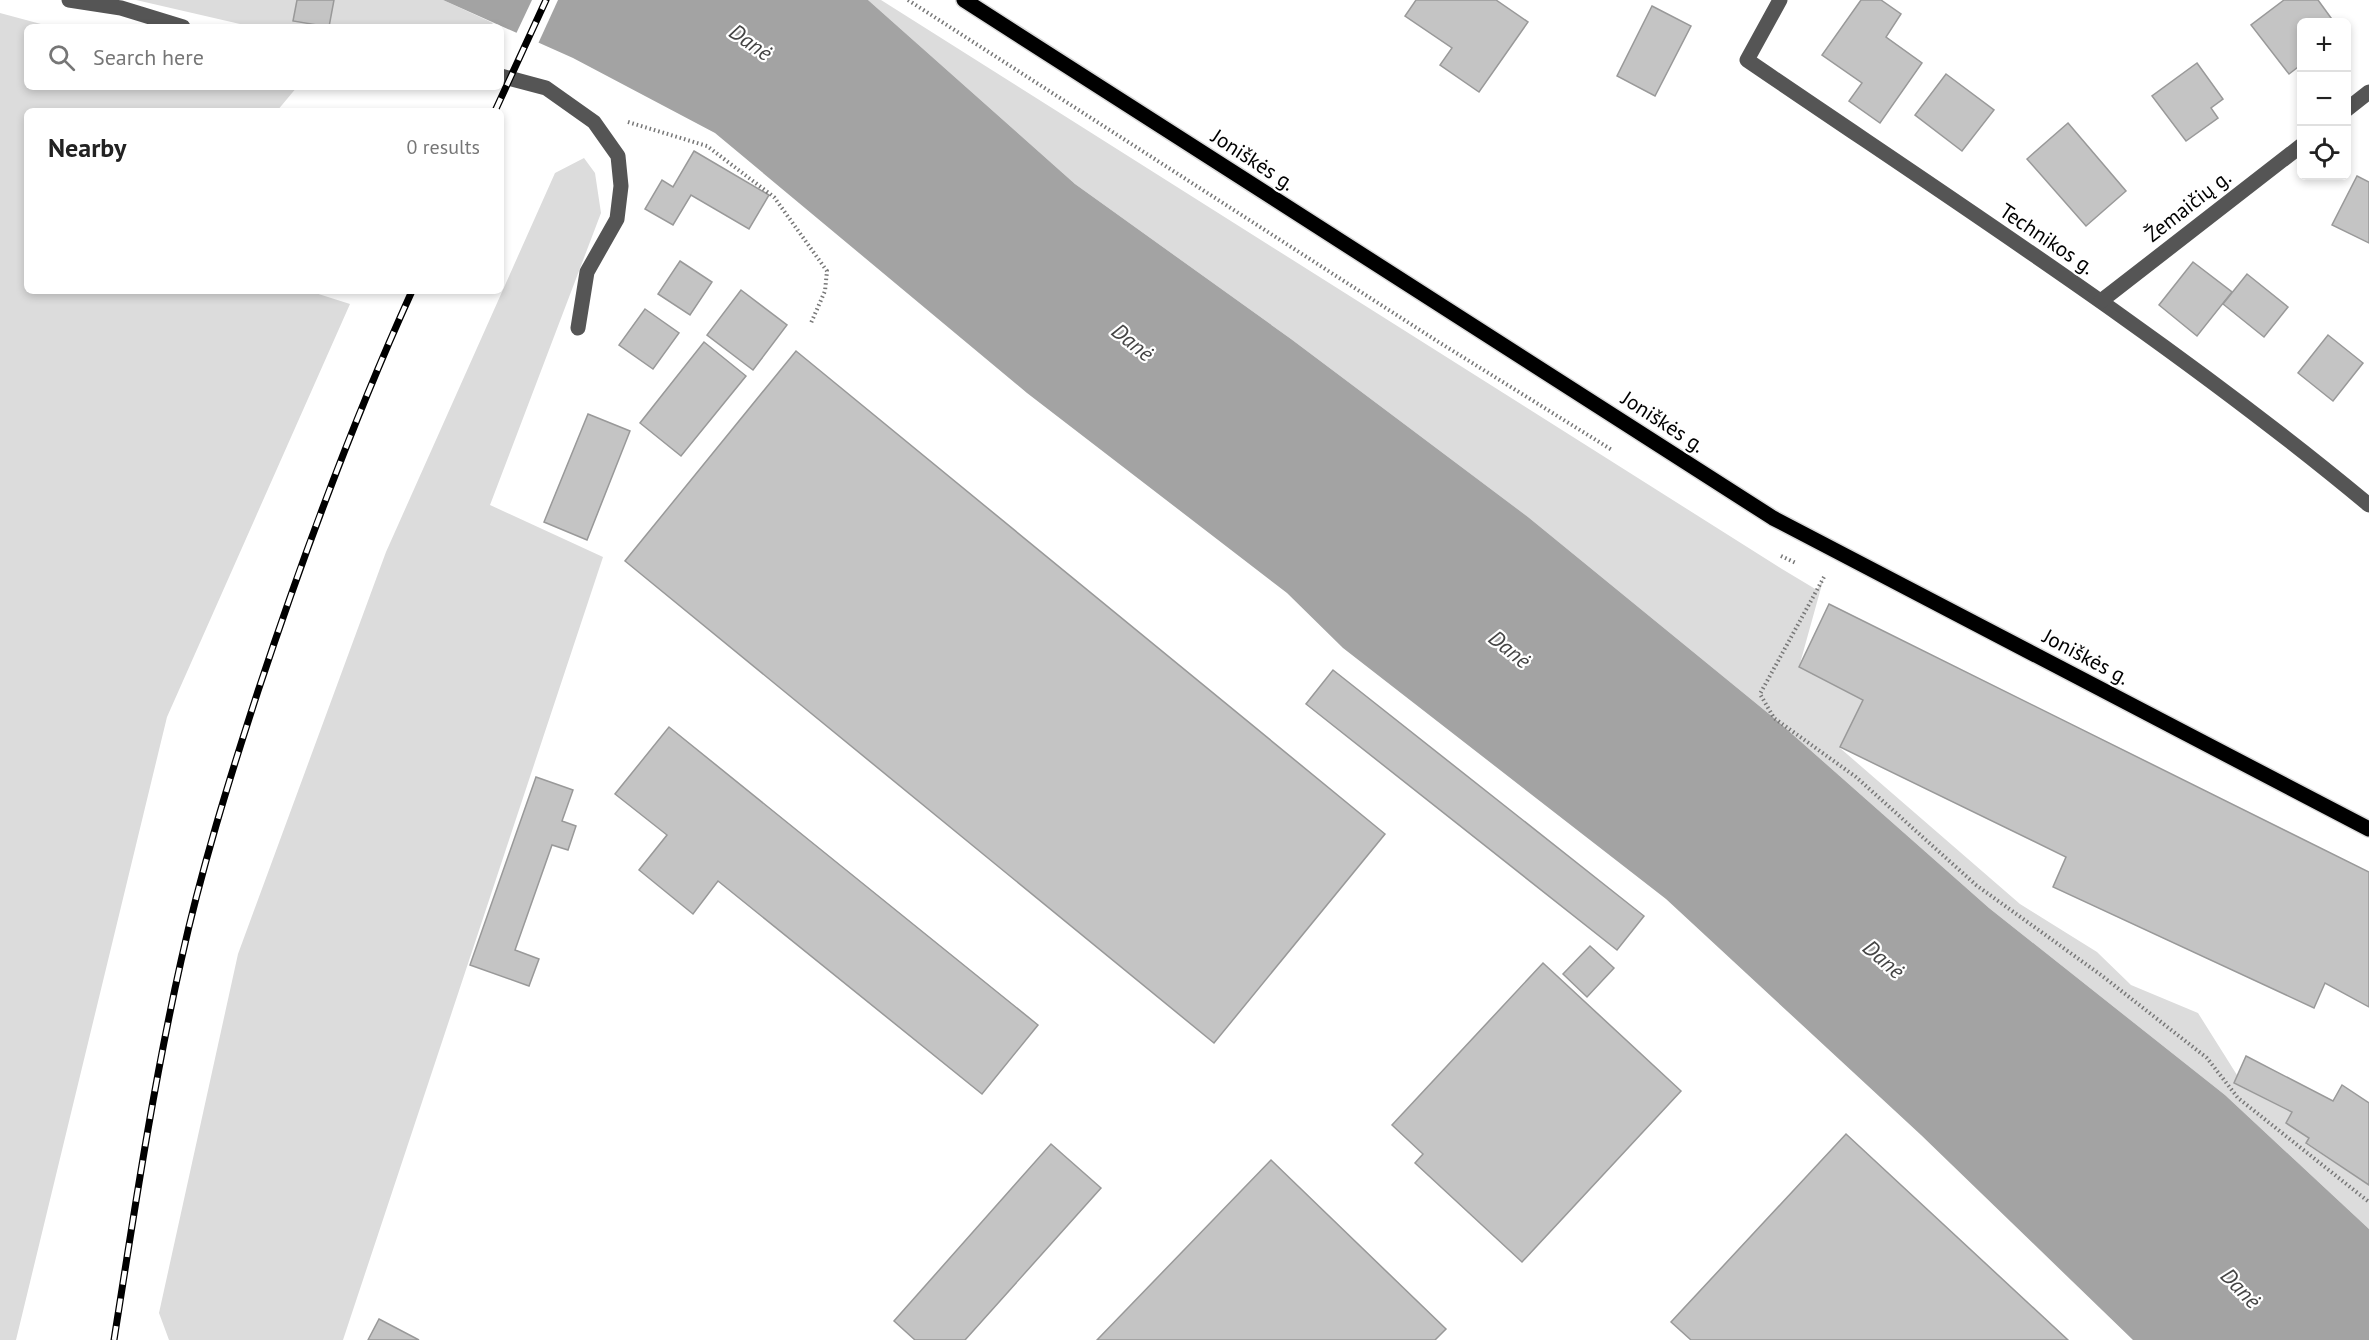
<!DOCTYPE html>
<html lang="en">
<head>
<meta charset="utf-8">
<style>
	body { margin:0; font-family:"PT Sans",sans-serif; background:#f6f6f6; color:#222 }
	.controls { position:absolute; right:18px; top:18px; display:grid; overflow:hidden; border-radius:9px; box-shadow:0 3px 9px #0003 }
	.controls button { width:54px; height:54px; display:grid; place-items:center; padding:0; border:0; border-bottom:2px solid #e0e0e0; background:#fff; color:#222; font:30px sans-serif }
	.list { margin:0; padding:0; list-style:none }
	h2 { display:flex; justify-content:space-between; align-items:center; height:78px; margin:0; padding:0 24px; font-size:26px }
	h2 small { font-size:20px; font-weight:400; color:#767676 }
	.icon { flex:none; width:33px; height:33px; fill:none; stroke:currentColor; stroke-width:2; stroke-linecap:round; stroke-linejoin:round }
	.map { position:relative; flex:none; width:2369px; height:1340px; overflow:hidden }
	.search { position:absolute; background:#fff; box-shadow:0 3px 9px #0003; left:24px; top:24px; width:480px; height:66px; display:flex; align-items:center; gap:15px; box-sizing:border-box; padding:0 21px; border-radius:9px; color:#767676; font-size:22px }
	.panel { position:absolute; background:#fff; box-shadow:0 3px 9px #0003; left:24px; top:108px; width:480px; height:186px; border-radius:9px }
	.map>svg:first-child { display:block }
	.green { fill:#dcdcdc }
	.water { fill:#a3a3a3 }
	.pier { fill:#fff }
	.building { fill:#c4c4c4; stroke:#999; stroke-width:1.5 }
	.lines { fill:none; stroke-linecap:round; stroke-linejoin:round }
	.major-casing { stroke:#dbdbdb; stroke-width:18 }
	.path { stroke:#777; stroke-width:4; stroke-dasharray:1.5 3; stroke-linecap:butt }
	.minor { stroke:#555; stroke-width:15 }
	.major { stroke:#000; stroke-width:15 }
	.rail-casing { stroke:#000; stroke-width:7 }
	.rail { stroke:#fff; stroke-width:4.5; stroke-dasharray:14; stroke-linecap:butt }
	.labels { text-anchor:middle; stroke-width:4.5; stroke-linejoin:round; paint-order:stroke }
	.street-label { font-size:21px; fill:#000; stroke:#fff }
	.water-label { font-size:22px; font-style:italic; fill:#444; stroke:#fff }
</style>
</head>
<body>
<div class="map">
<svg width="2369" height="1340" viewBox="0 0 2369 1340">
	<rect width="100%" height="100%" fill="#fff"/>
	<g class="green">
		<path d="M 136,0 L 443,0 L 493,23 L 489,27 L 253,27 Z"/>
		<path d="M 868,0 L 881,0 L 1782,569 L 1817,590 L 1824,577 L 1799,667 L 1863,700 L 1840,748 L 2020,904 L 2097,952 L 2131,985 L 2198,1013 L 2237,1075 L 2234,1083 L 2292,1112 L 2286,1123 L 2309,1138 L 2306,1144 L 2369,1185 L 2369,1229 L 2225,1095 L 1989,908 L 1774,718 L 1528,517 L 1291,339 L 1075,184 Z"/>
		<path d="M 0,13 L 52,27 L 27,27 L 27,87 L 297,87 L 277,111 L 27,111 L 27,291 L 309,291 L 350,304 L 167,717 L 16,1340 L 0,1340 Z"/>
		<path d="M 584,158 L 595,173 L 601,213 L 490,505 L 603,557 L 343,1340 L 169,1340 L 159,1313 L 238,954 L 386,552 L 555,173 Z"/>
	</g>
	<path class="water" d="M 443,0 L 868,0 L 1075,184 L 1291,339 L 1528,517 L 1774,718 L 1989,908 L 2225,1095 L 2369,1229 L 2369,1340 L 2133,1340 L 1921,1135 L 1666,899 L 1343,648 L 1287,593 L 1027,393 L 715,133 L 573,58 Z"/>
	<path class="pier" d="M 532,0 L 558,0 L 537,46 L 515,36 Z"/>
	<g class="building">
		<path d="M 297,0 L 334,0 L 329,27 L 293,21 Z"/>
		<path d="M 1416,0 L 1496,0 L 1528,22 L 1479,92 L 1440,65 L 1452,48 L 1405,16 Z"/>
		<path d="M 1861,0 L 1881,0 L 1901,14 L 1886,37 L 1922,63 L 1880,123 L 1849,101 L 1862,83 L 1822,55 Z"/>
		<path d="M 2284,0 L 2318,0 L 2334,22 L 2302,22 L 2302,64 L 2289,74 L 2251,25 Z"/>
		<path d="M 1652,6 L 1691,26 L 1655,96 L 1617,76 Z"/>
		<path d="M 2197,63 L 2223,99 L 2211,108 L 2218,118 L 2186,141 L 2152,96 Z"/>
		<path d="M 1946,74 L 1994,110 L 1962,151 L 1915,115 Z"/>
		<path d="M 2068,123 L 2126,191 L 2086,226 L 2027,159 Z"/>
		<path d="M 694,151 L 769,195 L 749,229 L 691,195 L 673,225 L 645,209 L 662,180 L 673,187 Z"/>
		<path d="M 2357,176 L 2369,182 L 2369,243 L 2332,225 Z"/>
		<path d="M 680,261 L 712,282 L 690,315 L 658,294 Z"/>
		<path d="M 2193,262 L 2232,292 L 2197,336 L 2159,305 Z"/>
		<path d="M 2247,274 L 2288,307 L 2264,337 L 2223,304 Z"/>
		<path d="M 741,290 L 787,325 L 753,370 L 707,335 Z"/>
		<path d="M 645,309 L 679,333 L 653,369 L 619,345 Z"/>
		<path d="M 2328,335 L 2363,363 L 2333,401 L 2298,373 Z"/>
		<path d="M 704,342 L 746,376 L 681,456 L 640,423 Z"/>
		<path d="M 796,351 L 1385,834 L 1214,1043 L 625,561 Z"/>
		<path d="M 588,414 L 630,431 L 587,540 L 544,522 Z"/>
		<path d="M 1829,604 L 2369,872 L 2369,1007 L 2325,983 L 2314,1008 L 2053,887 L 2066,857 L 1840,747 L 1863,700 L 1799,667 Z"/>
		<path d="M 1333,670 L 1644,916 L 1617,950 L 1306,704 Z"/>
		<path d="M 669,727 L 1038,1025 L 982,1094 L 718,881 L 693,914 L 639,870 L 667,835 L 615,794 Z"/>
		<path d="M 536,777 L 573,790 L 562,821 L 576,826 L 568,850 L 552,845 L 515,950 L 539,959 L 529,986 L 470,965 Z"/>
		<path d="M 1590,946 L 1614,968 L 1587,997 L 1563,974 Z"/>
		<path d="M 1543,963 L 1681,1091 L 1522,1262 L 1415,1163 L 1423,1154 L 1392,1125 Z"/>
		<path d="M 2246,1056 L 2333,1101 L 2342,1085 L 2369,1103 L 2369,1185 L 2306,1143 L 2309,1138 L 2286,1123 L 2292,1112 L 2234,1083 Z"/>
		<path d="M 1846,1134 L 2068,1340 L 1691,1340 L 1671,1322 Z"/>
		<path d="M 1051,1144 L 1101,1188 L 965,1340 L 915,1340 L 894,1321 Z"/>
		<path d="M 1271,1160 L 1446,1329 L 1435,1340 L 1097,1340 Z"/>
		<path d="M 379,1319 L 419,1340 L 368,1340 Z"/>
	</g>
	<g class="lines">
		<g class="major-casing">
			<path id="major" d="M 964,0 L 1773,518 L 2369,829"/>
		</g>
		<g class="path">
			<path d="M 908,0 L 1437,341 L 1612,450"/>
			<path d="M 628,122 L 707,146 L 774,197 L 827,271 L 825,291 L 811,323"/>
			<path d="M 1781,556 L 1796,563"/>
			<path d="M 1824,577 L 1760,694 L 1774,718 L 1856,777 L 1976,885 L 2101,975 L 2207,1058 L 2238,1098 L 2369,1202"/>
		</g>
		<g class="minor">
			<path d="M 69,0 L 121,8 L 183,27"/>
			<path d="M 1780,0 L 1747,60 C 1958,204 2173,342 2369,505"/>
			<path d="M 501,76 L 546,88 L 594,122 L 618,156 L 621,186 L 617,219 L 587,272 L 578,328"/>
			<path d="M 2346,110 L 2369,92"/>
			<path d="M 2101,301 L 2302,145"/>
		</g>
		<use href="#major" class="major"/>
		<g class="rail-casing">
			<g id="rail">
				<path d="M 495,111 L 546,0"/>
				<path d="M 114,1340 C 134,1213 153,1086 181,961 C 201,870 229,780 258,691 C 303,556 353,421 412,291"/>
			</g>
		</g>
		<use href="#rail" class="rail"/>
	</g>
	<g class="labels">
		<g class="street-label">
			<text transform="translate(1253 160) rotate(33)" y="7">Joniškės g.</text>
			<text transform="translate(2188 206) rotate(-38)" y="7">Žemaičių g.</text>
			<text transform="translate(2047 239) rotate(34)" y="7">Technikos g.</text>
			<text transform="translate(1663 422) rotate(33)" y="7">Joniškės g.</text>
			<text transform="translate(2086 657) rotate(28)" y="7">Joniškės g.</text>
		</g>
		<g class="water-label">
			<text transform="translate(751 42) rotate(35)" y="8">Danė</text>
			<text transform="translate(1133 342) rotate(39)" y="8">Danė</text>
			<text transform="translate(1510 649) rotate(39)" y="8">Danė</text>
			<text transform="translate(1884 959) rotate(41)" y="8">Danė</text>
			<text transform="translate(2241 1288) rotate(46)" y="8">Danė</text>
		</g>
	</g>
</svg>
<div class="controls">
<button>+</button>
<button>−</button>
<button><svg class="icon" aria-label="locate" viewBox="0 0 24 24"><circle cx="12" cy="12" r="6"/><path d="M12 2v4M12 18v4M2 12h4M18 12h4"/></svg></button>
</div>
<div class="search"><svg class="icon" aria-label="search" viewBox="0 0 24 24"><circle cx="10" cy="10" r="6"/><path d="M15 15l6 6"/></svg>Search here</div>
<section class="panel">
<h2>Nearby<small>0 results</small></h2>
<ul class="list">
</ul>
</section>
</div>
</body>
</html>
